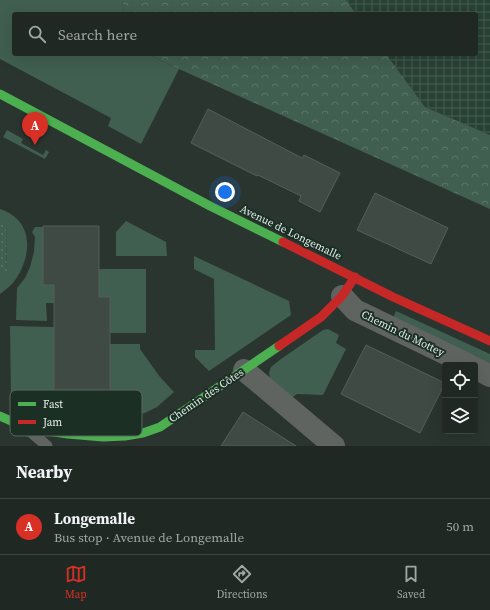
<!DOCTYPE html>
<html lang="en">
<head>
<meta charset="utf-8">
<style>
	body { margin:0; font-family:"Source Serif 4",serif; background:#28302b; color:#f1f3f6 }
	.controls { position:absolute; right:12px; bottom:12px; display:grid; overflow:hidden; border-radius:4px; box-shadow:0 4px 16px #0002 }
	.controls button { width:36px; height:36px; display:grid; place-items:center; padding:0; border:0; border-bottom:1px solid #3d4441; background:#202823; color:#f1f3f6; font:20px sans-serif }
	.you { position:absolute; left:225px; top:192px; width:14px; height:14px; margin:-10px; border:3px solid #fff; border-radius:50%; background:#1a73e8; box-shadow:0 0 0 6px #1a73e833 }
	.badge { display:grid; place-items:center; width:26px; height:26px; border-radius:50%; background:#d93025; color:#fff; font-size:13px; font-weight:700 }
	.pin { position:absolute; translate:-50% -33px; filter:drop-shadow(0 1px 2px #0008) }
	.pin::after { content:''; position:absolute; top:21px; width:14px; height:12px; background:inherit; clip-path:polygon(0 0,100% 0,50% 100%) }
	.list { margin:0; padding:0; list-style:none }
	h2 { display:flex; justify-content:space-between; align-items:center; height:52px; margin:0; padding:0 16px; font-size:17px }
	h2 small { font-size:13px; font-weight:400; color:#a2a6a6 }
	.list li { display:grid; grid-template-columns:26px 1fr auto; gap:12px; align-items:center; box-sizing:border-box; height:56px; padding:0 16px; border-top:1px solid #3d4441 }
	.list b { display:block; font-size:15px; white-space:nowrap }
	.list p { margin:0; font-size:13px; white-space:nowrap; color:#a2a6a6 }
	.list em { font-size:13px; font-style:normal; color:#a2a6a6 }
	.icon { flex:none; width:22px; height:22px; fill:none; stroke:currentColor; stroke-width:2; stroke-linecap:round; stroke-linejoin:round }
	.map { position:relative; flex:none; width:490px; height:446px; overflow:hidden }
	.search { position:absolute; background:#202823; box-shadow:0 4px 16px #0002; left:12px; right:12px; top:12px; height:44px; display:flex; align-items:center; gap:10px; box-sizing:border-box; padding:0 14px; border-radius:4px; color:#a2a6a6; font-size:15px }
	.sheet { height:108px; background:#202823 }
	nav { display:flex; justify-content:space-around; align-items:center; box-sizing:border-box; height:56px; border-top:1px solid #3d4441; background:#202823; font-size:11px; color:#a2a6a6 }
	nav a { display:grid; justify-items:center; gap:2px }
	nav .on { color:#d93025 }
	.map>svg:first-child { display:block }
	.industrial { fill:url(#industrial-grid) }
	.green { fill:#405f50 }
	.forest { fill:url(#forest-crowns) }
	.park { fill:url(#park-dots) }
	.building { fill:#404a45; stroke:#545f5a }
	.lines { fill:none; stroke-linecap:round; stroke-linejoin:round }
	.lane { stroke:#606461; stroke-width:11 }
	.street { stroke:#606461; stroke-width:22 }
	.fast { stroke:#4caf50; stroke-width:9 }
	.jam { stroke:#c62828; stroke-width:9 }
	.labels { text-anchor:middle; stroke-width:4; stroke-linejoin:round; paint-order:stroke }
	.street-label { font-size:11px; fill:#e3efe9; stroke:#1c2f25 }
	.key { fill:#1c2f25; stroke:#586960; stroke-width:1 }
	.key-label { font-size:11px; fill:#e3efe9 }
</style>
</head>
<body>
<div class="map">
<svg width="490" height="446" viewBox="0 0 490 446">
	<defs>
		<pattern id="industrial-grid" width="8" height="8" patternUnits="userSpaceOnUse"><rect width="8" height="8" fill="#284135"/><path d="M0 4h8M4 0v8" fill="none" stroke="#475d52"/></pattern>
		<pattern id="forest-crowns" width="20" height="18" patternUnits="userSpaceOnUse"><rect width="20" height="18" fill="#405f50"/><path d="M2 6a3 3 0 1 1 6 0M12 15a3 3 0 1 1 6 0" fill="none" stroke="#5b7669"/></pattern>
		<pattern id="park-dots" width="8" height="8" patternUnits="userSpaceOnUse"><rect width="8" height="8" fill="#405f50"/><path d="M2 2h.1M6 6h.1" fill="none" stroke="#5b7669" stroke-width="1.8" stroke-linecap="round"/></pattern>
	</defs>
	<rect width="100%" height="100%" fill="#2a352f"/>
	<path class="industrial" d="M 346,0 L 490,0 L 490,135 L 425,107 L 386,54 L 476,54 L 476,14 L 356,14 Z"/>
	<g class="green">
		<path d="M 0,0 L 122,0 L 124,14 L 14,14 L 14,54 L 148,54 L 179,69 L 141,144 L 108,126 L 111,118 L 0,59 Z"/>
		<path d="M 7,130 L 23,139 L 21,143 L 43,155 L 46,150 L 49,152 L 45,159 L 3,137 Z"/>
		<path d="M 0,209 C 33,220 33,253 16,279 C 12,285 6,289 0,294 L 0,273 L 7,273 L 6,225 L 0,225 Z"/>
		<path d="M 126,221 L 166,242 L 167,256 L 116,256 L 116,232 Z"/>
		<path d="M 35,227 L 43,227 L 43,284 L 61,285 L 54,303 L 46,303 L 47,321 L 16,320 L 17,288 L 25,278 L 30,267 L 34,252 L 35,237 L 32,232 Z"/>
		<path d="M 194,256 L 289,301 L 291,315 L 209,371 L 195,357 L 195,350 L 215,350 L 214,279 L 194,269 Z"/>
		<path d="M 99,269 L 146,269 L 146,333 L 110,333 L 110,297 L 88,297 L 88,285 L 99,285 Z"/>
		<path d="M 396,311 L 490,354 L 490,366 L 393,318 Z"/>
		<path d="M 10,326 L 54,327 L 55,414 L 110,414 L 110,344 L 140,344 L 140,349 L 160,377 L 174,392 L 157,407 L 145,413 L 123,418 L 102,419 L 74,418 L 48,414 L 11,399 Z"/>
		<path d="M 328,329 L 339,335 L 336,343 L 346,349 L 323,395 L 297,394 L 290,399 L 271,383 L 269,373 L 271,367 L 281,359 L 323,330 Z"/>
	</g>
	<g class="forest">
		<path d="M 122,0 L 346,0 L 356,14 L 124,14 Z"/>
		<path d="M 148,54 L 386,54 L 425,107 L 490,135 L 490,209 L 179,69 Z"/>
	</g>
	<path class="park" d="M 0,225 L 6,225 L 7,273 L 0,273 Z"/>
	<g class="building">
		<path d="M 208,109 L 302,158 L 304,155 L 340,173 L 320,212 L 299,201 L 301,196 L 258,175 L 257,176 L 191,143 Z"/>
		<path d="M 375,193 L 448,228 L 431,264 L 357,230 Z"/>
		<path d="M 43,226 L 99,226 L 99,297 L 110,297 L 110,414 L 54,414 L 54,285 L 43,285 Z"/>
		<path d="M 366,345 L 445,383 L 420,433 L 341,394 Z"/>
		<path d="M 243,412 L 296,446 L 221,446 Z"/>
	</g>
	<g class="lines">
		<path class="lane" d="M 31,432 L 47,446"/>
		<g class="street">
			<path d="M 342,296 L 355,310 L 469,365"/>
			<path d="M 475,368 L 490,376"/>
			<path d="M 244,370 L 334,446"/>
		</g>
		<g class="fast">
			<path d="M 0,94 L 210,206 L 283,242"/>
			<path d="M 0,416 L 27,428 L 68,434 L 103,437 L 125,436 L 143,433 L 160,427 L 279,346"/>
		</g>
		<g class="jam">
			<path d="M 283,242 L 393,297 L 490,341"/>
			<path d="M 279,346 L 321,317 L 342,296 L 355,277"/>
		</g>
	</g>
	<g class="labels">
		<g class="street-label">
			<text transform="translate(291 232) rotate(26)" y="4">Avenue de Longemalle</text>
			<text transform="translate(403 333) rotate(26)" y="4">Chemin du Mottey</text>
			<text transform="translate(206 395) rotate(-34)" y="4">Chemin des Côtes</text>
		</g>
	</g>
	<rect x="10" y="390" width="132" height="46" rx="6" class="key"/>
	<rect x="18" y="402" width="18" height="4" fill="#4caf50"/>
	<rect x="18" y="420" width="18" height="4" fill="#c62828"/>
	<g class="key-label">
		<text x="43" y="408">Fast</text>
		<text x="43" y="426">Jam</text>
	</g>
</svg>
<div class="controls">
<button><svg class="icon" aria-label="locate" viewBox="0 0 24 24"><circle cx="12" cy="12" r="6"/><path d="M12 2v4M12 18v4M2 12h4M18 12h4"/></svg></button>
<button><svg class="icon" aria-label="layers" viewBox="0 0 24 24"><path d="M12 4l9 5-9 5-9-5zM3 14l9 5 9-5"/></svg></button>
</div>
<div class="you"></div>
<div class="pin badge" style="left:35px;top:145px">A</div>
<div class="search"><svg class="icon" aria-label="search" viewBox="0 0 24 24"><circle cx="10" cy="10" r="6"/><path d="M15 15l6 6"/></svg>Search here</div>
</div>
<section class="sheet">
<h2>Nearby<small></small></h2>
<ul class="list">
<li><span class="badge">A</span><div><b>Longemalle</b><p>Bus stop · Avenue de Longemalle</p></div><em>50 m</em></li>
</ul>
</section>
<nav>
<a class="on"><svg class="icon" aria-label="map" viewBox="0 0 24 24"><path d="M3 6l6-2 6 2 6-2v14l-6 2-6-2-6 2zM9 4v14M15 6v14"/></svg>Map</a>
<a><svg class="icon" aria-label="directions" viewBox="0 0 24 24"><path d="M12 3l9 9-9 9-9-9zM9 14v-3h6M13 9l2 2-2 2"/></svg>Directions</a>
<a><svg class="icon" aria-label="saved" viewBox="0 0 24 24"><path d="M7 4h10v16l-5-4-5 4z"/></svg>Saved</a>
</nav>
</body>
</html>
